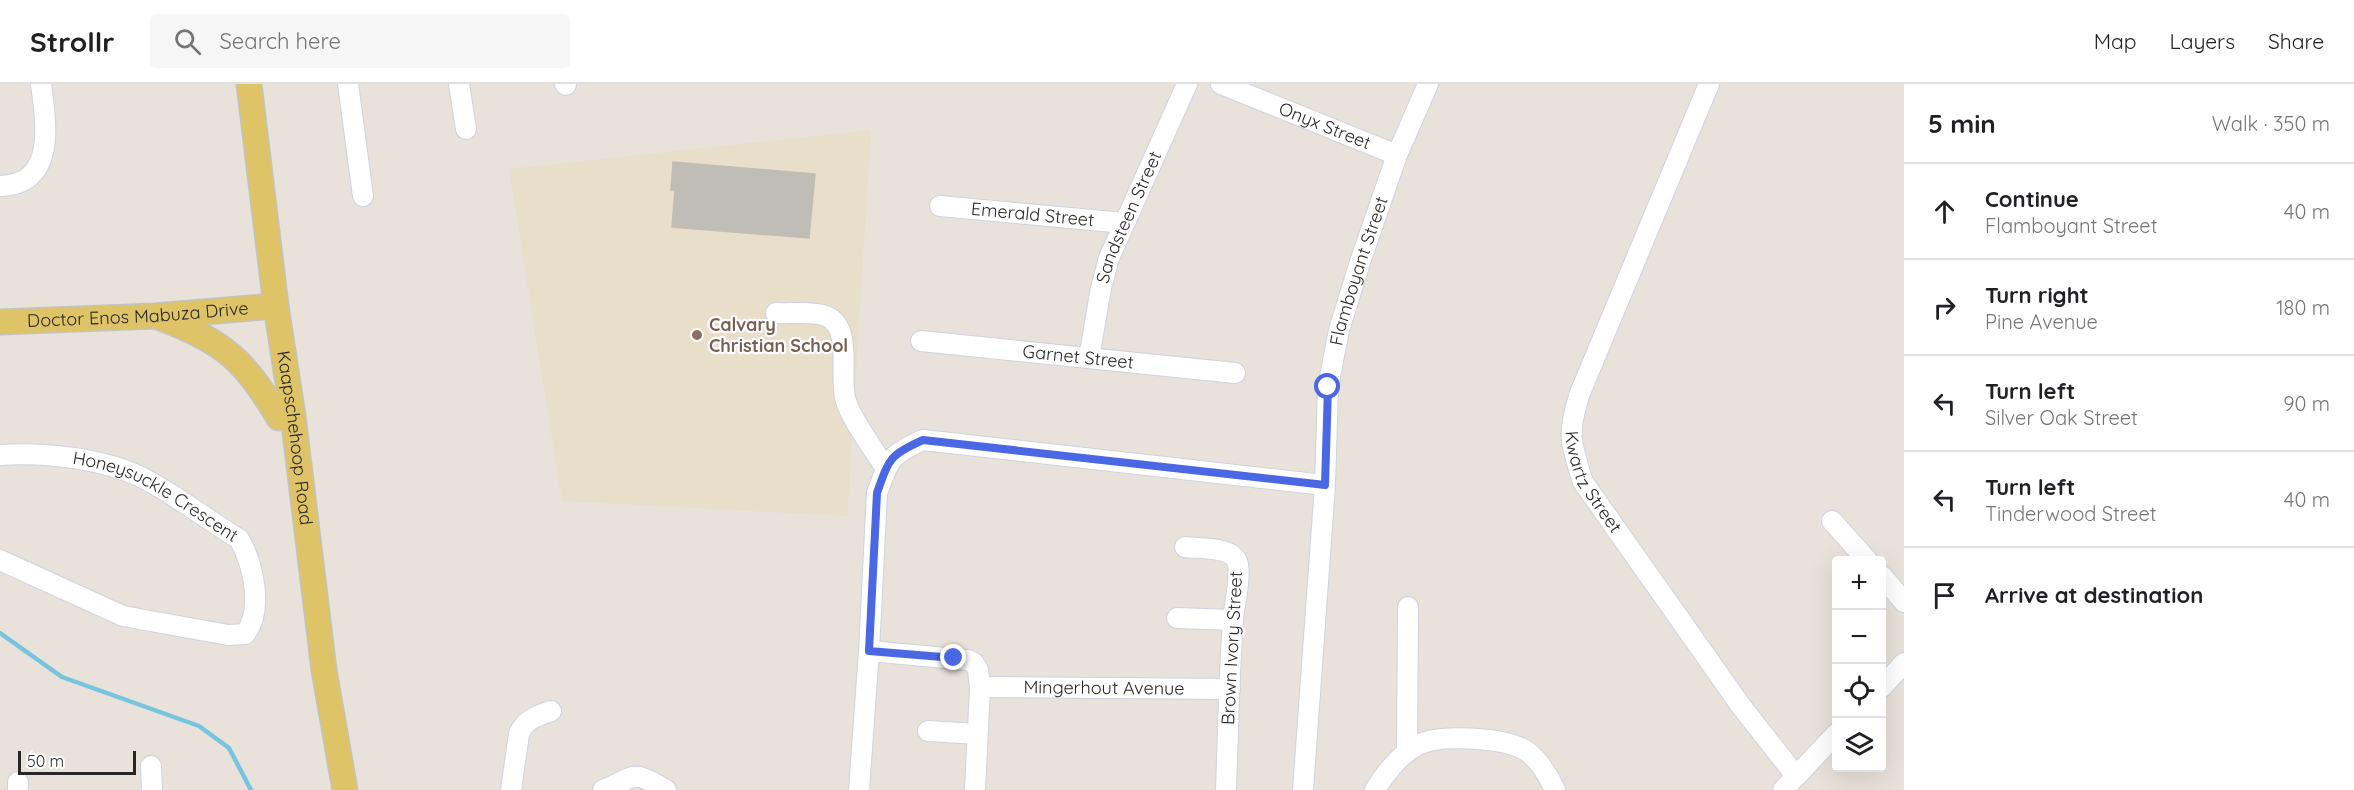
<!DOCTYPE html>
<html lang="en">
<head>
<meta charset="utf-8">
<style>
	body { margin:0; font-family:Quicksand,sans-serif; background:#f6f6f6; color:#202124 }
	.controls { position:absolute; right:18px; bottom:18px; display:grid; overflow:hidden; border-radius:6px; box-shadow:0 6px 24px #0002 }
	.controls button { width:54px; height:54px; display:grid; place-items:center; padding:0; border:0; border-bottom:2px solid #e0e0e0; background:#fff; color:#202124; font:30px sans-serif }
	.scale { position:absolute; left:18px; bottom:15px; width:118px; box-sizing:border-box; padding-left:6px; border:3px solid #272727; border-top:0; font-size:16px; line-height:21px; white-space:nowrap; color:#272727; -webkit-text-stroke:4px #fff; paint-order:stroke }
	.stop { position:absolute; width:18px; height:18px; margin:-14px; border:4px solid #4a67e4; border-radius:50%; background:#fff }
	.stop.end { background:#4a67e4; border-color:#fff; box-shadow:0 2px 6px #0008 }
	.list { margin:0; padding:0; list-style:none }
	h2 { display:flex; justify-content:space-between; align-items:center; height:78px; margin:0; padding:0 24px; font-size:26px }
	h2 small { font-size:20px; font-weight:400; color:#757577 }
	.list li { display:grid; grid-template-columns:39px 1fr auto; gap:18px; align-items:center; box-sizing:border-box; height:96px; padding:0 24px; border-top:2px solid #e0e0e0 }
	.list b { display:block; font-size:22px; white-space:nowrap }
	.list p { margin:0; font-size:20px; white-space:nowrap; color:#757577 }
	.list em { font-size:20px; font-style:normal; color:#757577 }
	.icon { flex:none; width:33px; height:33px; fill:none; stroke:currentColor; stroke-width:2; stroke-linecap:round; stroke-linejoin:round }
	.map { position:relative; flex:none; width:1904px; height:706px; overflow:hidden }
	header { display:flex; align-items:center; gap:36px; box-sizing:border-box; height:84px; padding:0 30px; background:#fff; border-bottom:2px solid #e0e0e0 }
	header strong { font-size:28px }
	nav { display:flex; gap:33px; margin-inline-start:auto; font-size:21px }
	.search { width:420px; height:54px; background:#f6f6f6; display:flex; align-items:center; gap:15px; box-sizing:border-box; padding:0 21px; border-radius:6px; color:#757577; font-size:22px }
	main { display:flex }
	aside { flex:1; background:#fff }
	.map>svg:first-child { display:block }
	.education { fill:#e8deca }
	.lines { fill:none; stroke-linecap:round; stroke-linejoin:round }
	.stream { stroke:#77c4df; stroke-width:4.5 }
	.building { fill:#c0bcb6; stroke:#c3bdb4; stroke-width:1.5 }
	.minor-casing { stroke:#cfd2de; stroke-width:22 }
	.major-casing { stroke:#c3c3c3; stroke-width:27 }
	.minor { stroke:#fff; stroke-width:20 }
	.major { stroke:#dfc367; stroke-width:24 }
	.route { stroke:#4a67e4; stroke-width:8 }
	.education-dot { fill:#8d6e63; stroke:#fff; stroke-width:2 }
	.labels { text-anchor:middle; stroke-width:4.5; stroke-linejoin:round; paint-order:stroke }
	.street-label { font-size:18px; fill:#272727; stroke:#fff }
	.education-label { font-size:18px; font-weight:bold; fill:#785e54; stroke:#fff; text-anchor:start }
</style>
</head>
<body>
<header>
<strong>Strollr</strong>
<div class="search"><svg class="icon" aria-label="search" viewBox="0 0 24 24"><circle cx="10" cy="10" r="6"/><path d="M15 15l6 6"/></svg>Search here</div>
<nav><a>Map</a><a>Layers</a><a>Share</a></nav>
</header>
<main>
<div class="map">
<svg width="1904" height="706" viewBox="0 0 1904 706">
	<rect width="100%" height="100%" fill="#e8e2da"/>
	<path class="education" d="M 871,46 L 847,432 L 562,417 L 509,85 Z"/>
	<g class="lines">
		<path class="stream" d="M 0,549 L 62,593 L 199,642 L 229,664 L 251,706"/>
	</g>
	<path class="building" d="M 673,78 L 815,90 L 809,154 L 672,143 L 675,106 L 671,106 Z"/>
	<g class="lines">
		<g class="minor-casing">
			<g id="minor">
				<path d="M 348,0 L 363,112"/>
				<path d="M 459,0 L 466,45"/>
				<path d="M 565,0 L 566,1"/>
				<path id="s1" d="M 1221,0 L 1397,71"/>
				<path id="s2" d="M 1709,0 L 1580,309 C 1567,349 1570,357 1583,398 L 1741,622 L 1796,692"/>
				<path d="M 0,102 C 57,101 46,38 41,0"/>
				<path id="s3" d="M 940,122 L 1124,139"/>
				<path d="M 776,229 C 791,230 812,227 826,232 C 854,243 838,294 846,317 C 851,335 875,367 886,385"/>
				<path id="s4" d="M 921,257 L 1235,289"/>
				<path id="s5" d="M 1089,274 L 1101,204 L 1109,174 L 1187,0"/>
				<path id="s6" d="M 0,371 C 43,368 101,374 141,393 C 175,410 206,435 239,455 C 253,479 264,526 245,550 L 228,551 L 123,532 L 0,476"/>
				<path d="M 1832,437 L 1867,476"/>
				<path d="M 1185,463 C 1199,465 1230,462 1237,477 C 1242,490 1234,522 1233,536 C 1229,593 1228,649 1226,706"/>
				<path d="M 1882,492 L 1904,518"/>
				<path d="M 1177,534 L 1233,536"/>
				<path d="M 869,567 L 968,576 L 974,579 L 978,586 L 980,603 L 975,706"/>
				<path id="s7" d="M 980,603 L 1230,605"/>
				<path d="M 1882,603 L 1904,579"/>
				<path d="M 928,647 L 977,650"/>
				<path d="M 1407,668 L 1408,523"/>
				<path d="M 151,682 L 152,706"/>
				<path d="M 18,698 L 18,706"/>
				<path d="M 511,706 L 519,650 C 525,635 537,632 551,627"/>
				<path d="M 603,706 C 637,693 630,684 666,706"/>
				<path d="M 859,706 L 869,567 L 877,409 C 890,375 889,371 923,356 L 1325,401"/>
				<path id="s8" d="M 1303,706 L 1325,401 L 1328,303 L 1339,246 L 1360,178 L 1397,71 L 1428,0"/>
				<path d="M 1375,706 C 1386,688 1400,669 1420,660 C 1440,650 1500,654 1521,664 C 1537,671 1548,691 1555,706"/>
				<path d="M 1783,706 L 1836,650"/>
			</g>
		</g>
		<g class="major-casing">
			<g id="major">
				<path id="s9" d="M 249,0 L 276,222 L 293,332 L 324,586 L 345,706"/>
				<path d="M 161,234 C 225,258 244,276 279,334"/>
				<path id="s10" d="M 0,238 L 155,232 L 276,222"/>
			</g>
		</g>
		<use href="#minor" class="minor"/>
		<use href="#major" class="major"/>
	</g>
	<g class="lines">
		<path class="route" d="M 954,574 L 869,567 L 877,409 C 889,375 889,371 923,356 L 1325,401 L 1328,303"/>
	</g>
	<circle class="education-dot" cx="697" cy="251" r="6"/>
	<g class="labels">
		<g class="street-label">
			<text dy="6" stroke="none"><textPath href="#s1" startOffset="112">Onyx Street</textPath></text>
			<text dy="6" stroke="none"><textPath href="#s3" startOffset="93">Emerald Street</textPath></text>
			<text dy="6" stroke="none"><textPath href="#s5" startOffset="147">Sandsteen Street</textPath></text>
			<text dy="6" stroke="none"><textPath href="#s8" startOffset="524">Flamboyant Street</textPath></text>
			<text dy="6" stroke="none"><textPath href="#s10" startOffset="138">Doctor Enos Mabuza Drive</textPath></text>
			<text dy="6" stroke="none"><textPath href="#s4" startOffset="158">Garnet Street</textPath></text>
			<text dy="6" stroke="none"><textPath href="#s9" startOffset="357">Kaapschehoop Road</textPath></text>
			<text dy="6" stroke="none"><textPath href="#s2" startOffset="430">Kwartz Street</textPath></text>
			<text dy="6" stroke="none"><textPath href="#s6" startOffset="165">Honeysuckle Crescent</textPath></text>
			<text transform="translate(1232 564) rotate(-87)" y="6">Brown Ivory Street</text>
			<text dy="6" stroke="none"><textPath href="#s7" startOffset="124">Mingerhout Avenue</textPath></text>
		</g>
		<g class="education-label">
			<text x="709" y="247">Calvary<tspan x="709" dy="21">Christian School</tspan></text>
		</g>
	</g>
</svg>
<div class="controls">
<button>+</button>
<button>−</button>
<button><svg class="icon" aria-label="locate" viewBox="0 0 24 24"><circle cx="12" cy="12" r="6"/><path d="M12 2v4M12 18v4M2 12h4M18 12h4"/></svg></button>
<button><svg class="icon" aria-label="layers" viewBox="0 0 24 24"><path d="M12 4l9 5-9 5-9-5zM3 14l9 5 9-5"/></svg></button>
</div>
<div class="scale">50 m</div>
<div class="stop" style="left:1328px;top:303px"></div>
<div class="stop end" style="left:954px;top:574px"></div>
</div>
<aside>
<h2>5 min<small>Walk · 350 m</small></h2>
<ul class="list">
<li><svg class="icon" aria-label="ahead" viewBox="0 0 24 24"><path d="M12 20V5M6 11l6-6 6 6"/></svg><div><b>Continue</b><p>Flamboyant Street</p></div><em>40 m</em></li>
<li><svg class="icon" aria-label="right" viewBox="0 0 24 24"><path d="M7 20v-9h11M14 6l5 5-5 5"/></svg><div><b>Turn right</b><p>Pine Avenue</p></div><em>180 m</em></li>
<li><svg class="icon" aria-label="left" viewBox="0 0 24 24"><path d="M17 20v-9H6M10 6l-5 5 5 5"/></svg><div><b>Turn left</b><p>Silver Oak Street</p></div><em>90 m</em></li>
<li><svg class="icon" aria-label="left" viewBox="0 0 24 24"><path d="M17 20v-9H6M10 6l-5 5 5 5"/></svg><div><b>Turn left</b><p>Tinderwood Street</p></div><em>40 m</em></li>
<li><svg class="icon" aria-label="arrive" viewBox="0 0 24 24"><path d="M6 21V4h12l-3 4 3 4H6"/></svg><div><b>Arrive at destination</b></div></li>
</ul>
</aside>
</main>
</body>
</html>
